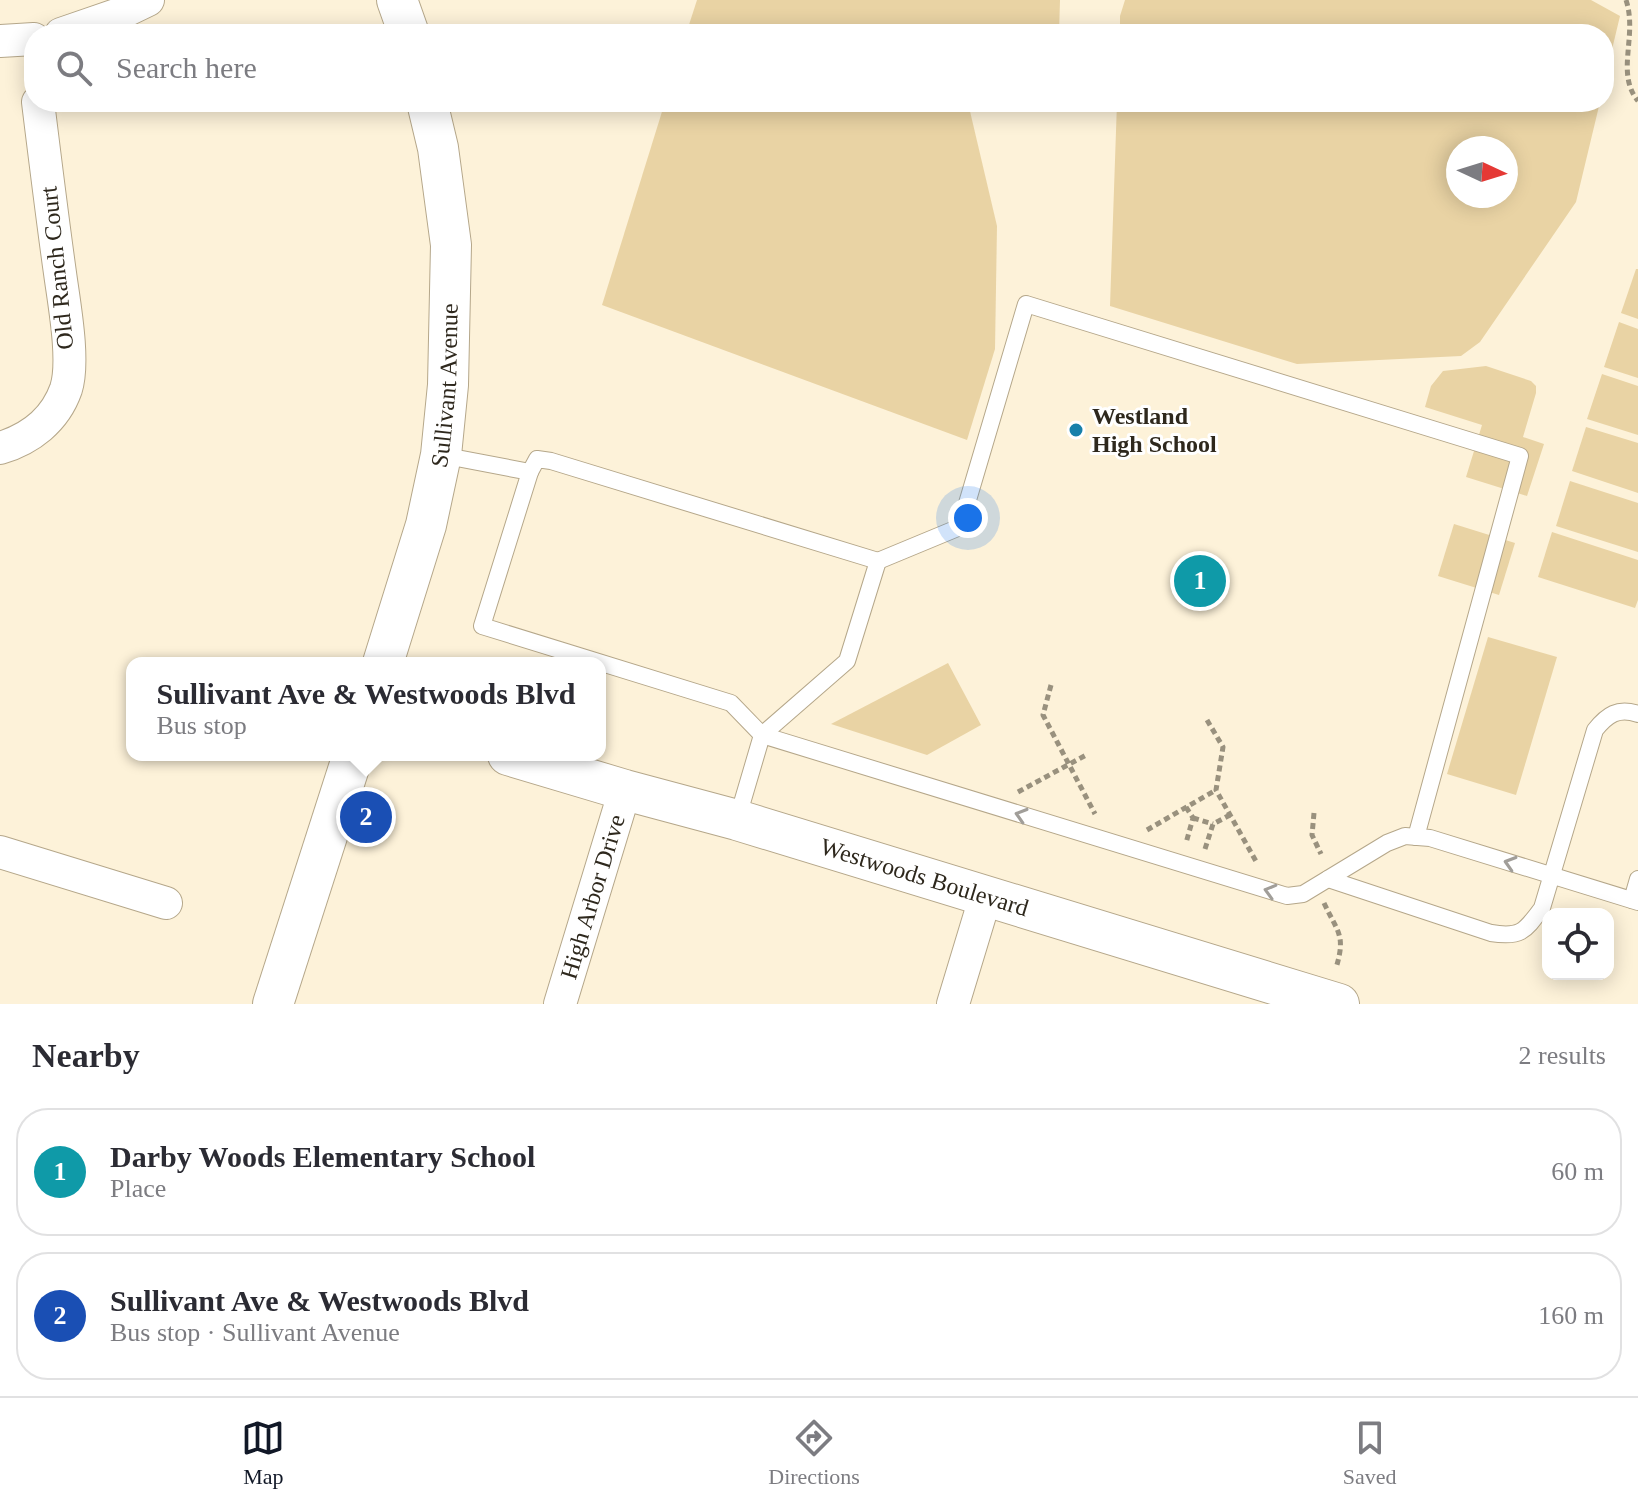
<!DOCTYPE html>
<html lang="en">
<head>
<meta charset="utf-8">
<style>
	body { margin:0; font-family:"Times New Roman",serif; background:#f7f7f7; color:#2b2b33 }
	.controls { position:absolute; right:24px; bottom:24px; display:grid; overflow:hidden; border-radius:16px; box-shadow:0 4px 20px #0003 }
	.controls button { width:72px; height:72px; display:grid; place-items:center; padding:0; border:0; border-bottom:2px solid #e1e1e2; background:#fff; color:#2b2b33; font:40px sans-serif }
	.compass { position:absolute; left:1446px; top:136px; width:72px; height:72px; border-radius:50%; background:#fff; box-shadow:0 4px 20px #0003; rotate:94deg }
	.you { position:absolute; left:968px; top:518px; width:28px; height:28px; margin:-20px; border:6px solid #fff; border-radius:50%; background:#1a73e8; box-shadow:0 0 0 12px #1a73e833 }
	.badge { display:grid; place-items:center; width:52px; height:52px; border-radius:50%; background:#111827; color:#fff; font-size:26px; font-weight:700 }
	.pin { position:absolute; translate:-50% -50%; border:4px solid #fff; box-shadow:0 2px 8px #0006 }
	.popup { position:absolute; left:126px; top:657px; width:480px; height:104px; box-sizing:border-box; display:grid; place-content:center; border-radius:16px; background:#fff; filter:drop-shadow(0 2px 6px #0005); font-size:26px; white-space:nowrap; color:#7c7c81 }
	.popup b { font-size:30px; color:#2b2b33 }
	.popup::after { content:''; position:absolute; left:50%; top:100%; margin-left:-16px; border:16px solid transparent; border-top-color:#fff }
	.list { margin:0; padding:0; list-style:none }
	h2 { display:flex; justify-content:space-between; align-items:center; height:104px; margin:0; padding:0 32px; font-size:34px }
	h2 small { font-size:26px; font-weight:400; color:#7c7c81 }
	.list li { display:grid; grid-template-columns:52px 1fr auto; gap:24px; align-items:center; box-sizing:border-box; height:128px; margin:0 16px 16px; padding:0 16px; border:2px solid #e1e1e2; border-radius:32px }
	.list b { display:block; font-size:30px; white-space:nowrap }
	.list p { margin:0; font-size:26px; white-space:nowrap; color:#7c7c81 }
	.list em { font-size:26px; font-style:normal; color:#7c7c81 }
	.icon { flex:none; width:44px; height:44px; fill:none; stroke:currentColor; stroke-width:2; stroke-linecap:round; stroke-linejoin:round }
	.map { position:relative; flex:none; width:1638px; height:1004px; overflow:hidden }
	.search { position:absolute; background:#fff; box-shadow:0 4px 20px #0003; left:24px; right:24px; top:24px; height:88px; display:flex; align-items:center; gap:20px; box-sizing:border-box; padding:0 28px; border-radius:32px; color:#7c7c81; font-size:30px }
	.sheet { height:392px; background:#fff }
	nav { display:flex; justify-content:space-around; align-items:center; box-sizing:border-box; height:112px; border-top:2px solid #e1e1e2; background:#fff; font-size:22px; color:#7c7c81 }
	nav a { display:grid; justify-items:center; gap:4px }
	nav .on { color:#111827 }
	.map>svg:first-child { display:block }
	.green { fill:#e9d3a4; fill-rule:evenodd }
	.lines { fill:none; stroke-linecap:round; stroke-linejoin:round }
	.service-casing { stroke:#b5a78a; stroke-width:18 }
	.minor-casing { stroke:#b5a78a; stroke-width:34 }
	.tertiary-casing { stroke:#b5a78a; stroke-width:42 }
	.path { stroke:#99917e; stroke-width:5; stroke-dasharray:6 4; stroke-linecap:butt }
	.service { stroke:#fff; stroke-width:16 }
	.minor { stroke:#fff; stroke-width:32 }
	.tertiary { stroke:#fff; stroke-width:40 }
	.oneway { stroke:#a19e99 }
	.poi-dot { fill:#1780aa; stroke:#fff; stroke-width:3 }
	.labels { text-anchor:middle; stroke-width:6; stroke-linejoin:round; paint-order:stroke }
	.street-label { font-size:24px; fill:#2e281d; stroke:#fff }
	.poi-label { font-size:24px; font-weight:bold; fill:#2e281d; stroke:#fff; text-anchor:start }
</style>
</head>
<body>
<div class="map">
<svg width="1638" height="1004" viewBox="0 0 1638 1004">
	<rect width="100%" height="100%" fill="#fdf2d9"/>
	<g class="green">
		<path d="M 697,0 L 1060,0 L 1059,34 L 686,34 Z"/>
		<path d="M 1125,0 L 1591,0 L 1620,16 L 1604,83 L 1604,34 L 1120,34 L 1120,16 Z"/>
		<path d="M 665,102 L 966,102 L 969,107 L 997,226 L 995,349 L 967,440 L 602,305 Z"/>
		<path d="M 1117,102 L 1600,102 L 1576,202 L 1480,342 L 1461,356 L 1297,364 L 1110,306 ZM 1458,148 L 1506,148 L 1506,196 L 1458,196 Z"/>
		<path d="M 1636,269 L 1638,269 L 1638,319 L 1621,313 Z"/>
		<path d="M 1619,322 L 1638,329 L 1638,378 L 1604,367 Z"/>
		<path d="M 1486,366 L 1531,381 L 1536,386 L 1536,393 L 1523,437 L 1544,444 L 1527,496 L 1466,477 L 1482,425 L 1425,407 L 1431,386 L 1443,371 Z"/>
		<path d="M 1602,374 L 1638,386 L 1638,435 L 1587,419 Z"/>
		<path d="M 1586,427 L 1638,443 L 1638,493 L 1572,471 Z"/>
		<path d="M 1570,481 L 1638,503 L 1638,552 L 1556,526 Z"/>
		<path d="M 1454,524 L 1515,543 L 1499,595 L 1438,576 Z"/>
		<path d="M 1552,532 L 1638,560 L 1638,600 L 1635,608 L 1538,577 Z"/>
		<path d="M 1488,637 L 1557,657 L 1516,795 L 1447,774 Z"/>
		<path d="M 948,663 L 981,725 L 927,755 L 831,724 Z"/>
	</g>
	<g class="lines">
		<g class="service-casing">
			<g id="service">
				<path d="M 441,455 L 530,472 L 482,626 L 731,703 L 762,735 L 1287,896 L 1303,894 L 1387,843 L 1405,836 L 1430,838 L 1638,902"/>
				<path d="M 530,472 L 537,459 L 551,461 L 878,561 L 847,661 L 762,735 L 737,820"/>
				<path d="M 878,561 L 960,527 L 1026,304 L 1520,456 L 1416,837"/>
				<path d="M 1328,879 L 1491,933 C 1521,938 1525,931 1542,908 L 1595,730 C 1607,715 1618,707 1638,714"/>
				<path d="M 1632,900 L 1638,879"/>
			</g>
		</g>
		<g class="minor-casing">
			<g id="minor">
				<path d="M 61,34 L 119,14 L 148,0"/>
				<path d="M 0,41 L 34,39"/>
				<path d="M 0,448 C 30,439 55,420 66,389 C 75,361 64,303 60,273 C 52,216 45,159 38,102"/>
				<path d="M 0,852 L 166,903"/>
				<path id="s1" d="M 560,1004 L 625,790"/>
				<path d="M 953,1004 L 986,895"/>
			</g>
		</g>
		<g class="tertiary-casing">
			<g id="tertiary">
				<path d="M 397,0 L 409,34"/>
				<path id="s2" d="M 383,663 L 426,525 L 441,455 L 448,385 L 451,245 L 438,148 L 427,102"/>
				<path id="s3" d="M 508,755 L 625,790 L 737,820 L 1339,1004"/>
				<path d="M 273,1004 L 353,755"/>
			</g>
		</g>
		<g class="path">
			<path d="M 1626,0 C 1638,36 1615,73 1638,101"/>
			<path d="M 1051,685 L 1043,715 L 1095,814"/>
			<path d="M 1207,720 L 1223,747 L 1216,790 L 1257,863"/>
			<path d="M 1018,792 L 1088,754"/>
			<path d="M 1186,807 L 1193,818 L 1186,843"/>
			<path d="M 1314,813 L 1312,835 L 1321,854"/>
			<path d="M 1193,818 L 1213,824"/>
			<path d="M 1147,830 L 1216,790"/>
			<path d="M 1205,849 L 1213,824 L 1230,815"/>
			<path d="M 1324,903 C 1338,933 1346,935 1336,968"/>
		</g>
		<use href="#service" class="service"/>
		<use href="#minor" class="minor"/>
		<use href="#tertiary" class="tertiary"/>
	</g>
	<defs><path id="oneway-chevron" d="M-2-3.5L2.5 0L-2 3.5" fill="none" stroke-width="1.6" stroke-linecap="round" stroke-linejoin="round" transform="scale(2)"/></defs>
	<g class="oneway">
		<use href="#oneway-chevron" transform="translate(1021 815) rotate(-163)"/>
		<use href="#oneway-chevron" transform="translate(1510 863) rotate(-163)"/>
		<use href="#oneway-chevron" transform="translate(1270 891) rotate(-164)"/>
	</g>
	<circle class="poi-dot" cx="1076" cy="430" r="8"/>
	<g class="labels">
		<g class="street-label">
			<text transform="translate(57 268) rotate(-96)" y="8">Old Ranch Court</text>
			<text dy="8" stroke="none"><textPath href="#s2" startOffset="286">Sullivant Avenue</textPath></text>
			<text dy="8" stroke="none"><textPath href="#s3" startOffset="434">Westwoods Boulevard</textPath></text>
			<text dy="8" stroke="none"><textPath href="#s1" startOffset="112">High Arbor Drive</textPath></text>
		</g>
		<g class="poi-label">
			<text x="1092" y="424">Westland<tspan x="1092" dy="28">High School</tspan></text>
		</g>
	</g>
</svg>
<div class="controls">
<button><svg class="icon" aria-label="locate" viewBox="0 0 24 24"><circle cx="12" cy="12" r="6"/><path d="M12 2v4M12 18v4M2 12h4M18 12h4"/></svg></button>
</div>
<svg class="compass" viewBox="-18 -18 36 36"><path d="M0-13l5 13h-10z" fill="#e53935"/><path d="M0 13l5-13h-10z" fill="#7c7c81"/></svg>
<div class="you"></div>
<div class="pin badge" style="left:1200px;top:581px;background:#0f9aa8">1</div>
<div class="pin badge" style="left:366px;top:817px;background:#1a4fb4">2</div>
<div class="popup"><b>Sullivant Ave &amp; Westwoods Blvd</b>Bus stop</div>
<div class="search"><svg class="icon" aria-label="search" viewBox="0 0 24 24"><circle cx="10" cy="10" r="6"/><path d="M15 15l6 6"/></svg>Search here</div>
</div>
<section class="sheet">
<h2>Nearby<small>2 results</small></h2>
<ul class="list">
<li><span class="badge" style="background:#0f9aa8">1</span><div><b>Darby Woods Elementary School</b><p>Place</p></div><em>60 m</em></li>
<li><span class="badge" style="background:#1a4fb4">2</span><div><b>Sullivant Ave &amp; Westwoods Blvd</b><p>Bus stop · Sullivant Avenue</p></div><em>160 m</em></li>
</ul>
</section>
<nav>
<a class="on"><svg class="icon" aria-label="map" viewBox="0 0 24 24"><path d="M3 6l6-2 6 2 6-2v14l-6 2-6-2-6 2zM9 4v14M15 6v14"/></svg>Map</a>
<a><svg class="icon" aria-label="directions" viewBox="0 0 24 24"><path d="M12 3l9 9-9 9-9-9zM9 14v-3h6M13 9l2 2-2 2"/></svg>Directions</a>
<a><svg class="icon" aria-label="saved" viewBox="0 0 24 24"><path d="M7 4h10v16l-5-4-5 4z"/></svg>Saved</a>
</nav>
</body>
</html>
